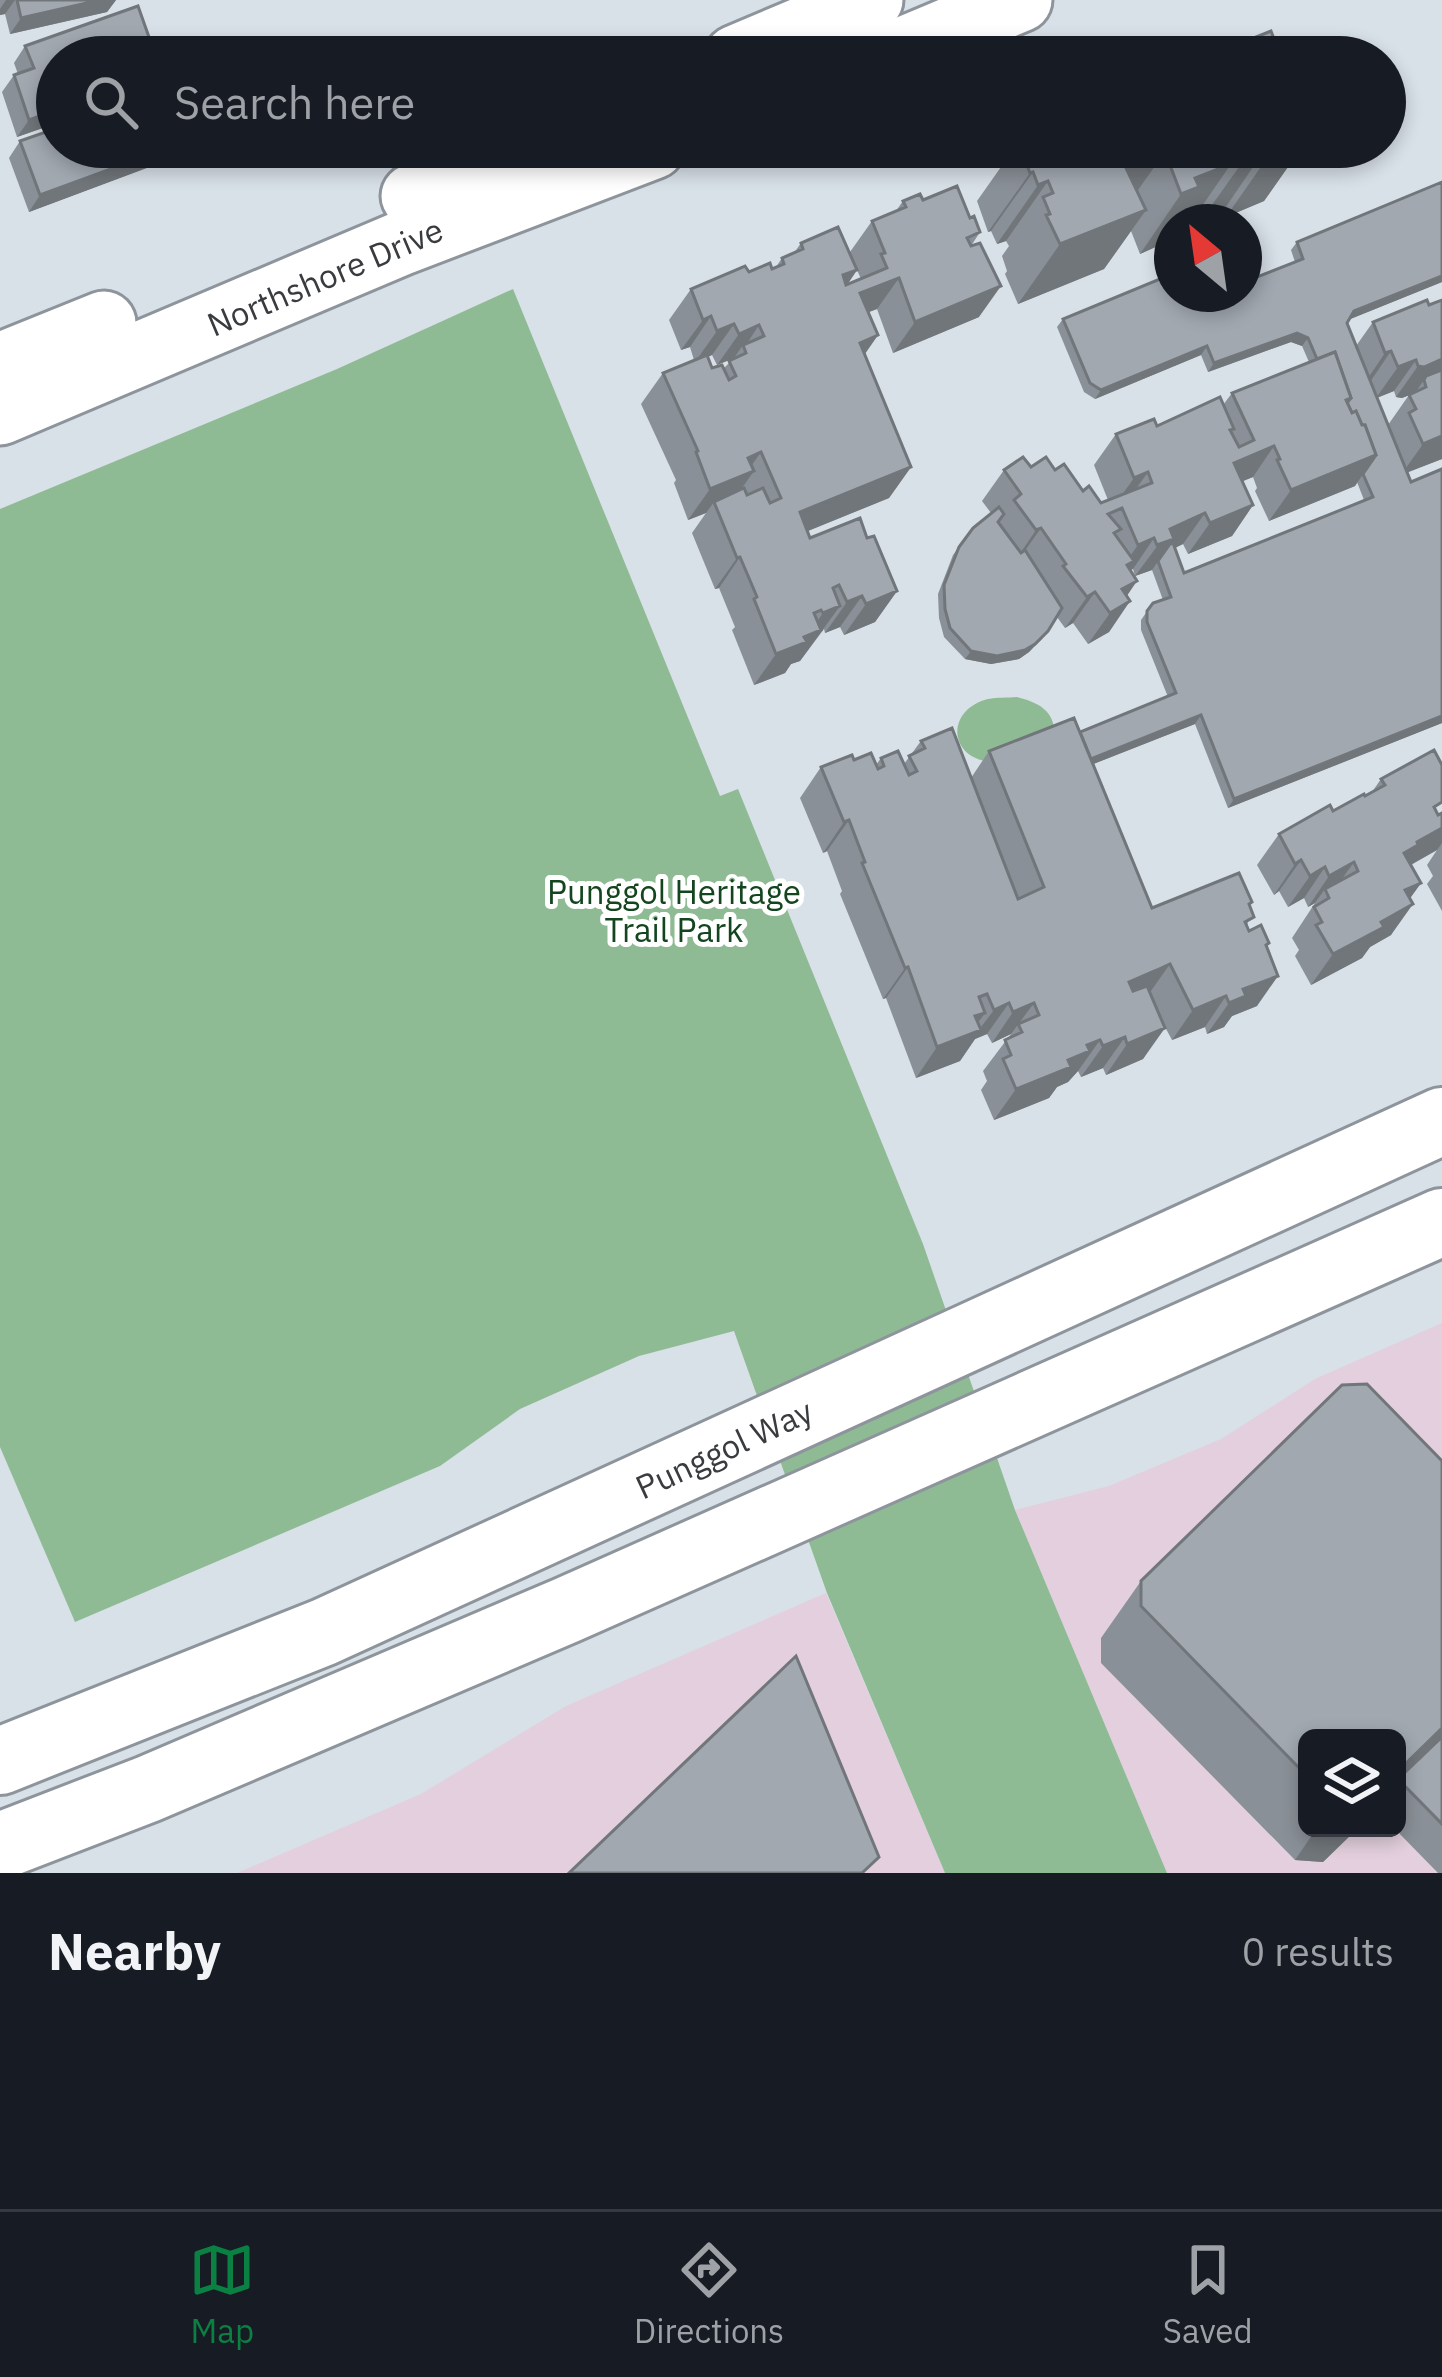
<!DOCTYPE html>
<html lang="en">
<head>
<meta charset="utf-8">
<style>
	body { margin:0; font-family:"IBM Plex Sans",sans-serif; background:#242831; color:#f1f3f6 }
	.controls { position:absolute; right:36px; bottom:36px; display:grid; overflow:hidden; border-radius:18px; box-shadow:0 6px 18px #0003 }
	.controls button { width:108px; height:108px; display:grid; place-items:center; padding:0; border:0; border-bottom:3px solid #363941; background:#171b24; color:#f1f3f6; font:60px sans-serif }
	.compass { position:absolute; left:1154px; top:204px; width:108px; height:108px; border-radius:50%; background:#171b24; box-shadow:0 6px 18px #0003; rotate:331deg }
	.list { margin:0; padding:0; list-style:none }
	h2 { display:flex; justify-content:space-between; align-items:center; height:156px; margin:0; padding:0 48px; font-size:51px }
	h2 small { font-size:39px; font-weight:400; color:#9ea1a6 }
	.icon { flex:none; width:66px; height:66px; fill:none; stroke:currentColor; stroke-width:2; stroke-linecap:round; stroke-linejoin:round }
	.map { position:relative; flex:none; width:1442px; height:1873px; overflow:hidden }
	.search { position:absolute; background:#171b24; box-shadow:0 6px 18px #0003; left:36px; right:36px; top:36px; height:132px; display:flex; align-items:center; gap:30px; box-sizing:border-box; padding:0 42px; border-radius:66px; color:#9ea1a6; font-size:45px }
	.sheet { height:336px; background:#171b24 }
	nav { display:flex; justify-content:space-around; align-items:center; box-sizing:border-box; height:168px; border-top:3px solid #363941; background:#171b24; font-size:33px; color:#9ea1a6 }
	nav a { display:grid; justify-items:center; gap:6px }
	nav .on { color:#0b8043 }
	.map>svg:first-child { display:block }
	.commercial { fill:#e3cfdd; fill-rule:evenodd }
	.green { fill:#8fbb94 }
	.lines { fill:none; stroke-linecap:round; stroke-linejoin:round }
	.minor-casing { stroke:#8d949c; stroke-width:69 }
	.major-casing { stroke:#8d949c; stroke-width:72 }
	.minor { stroke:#fff; stroke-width:63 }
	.major { stroke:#fff; stroke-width:66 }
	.wall { fill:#8a9097; fill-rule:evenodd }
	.shaded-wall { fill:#71767b }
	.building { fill:#a1a8b0; stroke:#71767b; stroke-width:3 }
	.labels { text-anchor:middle; stroke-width:10; stroke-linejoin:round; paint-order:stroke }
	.street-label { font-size:33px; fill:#393c3f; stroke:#fff }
	.park-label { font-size:33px; fill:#13451e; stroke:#fff }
</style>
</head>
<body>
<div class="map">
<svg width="1442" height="1873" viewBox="0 0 1442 1873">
	<rect width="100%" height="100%" fill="#d8e0e8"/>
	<g class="commercial">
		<path d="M 1442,1323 L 1442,1873 L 1167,1873 L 1015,1510 L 1109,1486 L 1221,1439 L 1315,1379 ZM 1307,1738 L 1397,1738 L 1397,1828 L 1307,1828 Z"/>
		<path d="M 826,1593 L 945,1873 L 237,1873 L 421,1794 L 566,1706 Z"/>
	</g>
	<g class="green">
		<path d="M 513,289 L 720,796 L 738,789 L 923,1244 L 1015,1510 L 1167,1873 L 945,1873 L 827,1593 L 734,1331 L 639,1356 L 520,1409 L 440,1466 L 75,1622 L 0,1447 L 0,509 L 337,369 Z"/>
		<path d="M 1017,697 C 1039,703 1054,710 1055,735 C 1038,743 1014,762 996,762 C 948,762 944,710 988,699 C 997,697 1008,698 1017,697 Z"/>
	</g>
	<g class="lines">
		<g class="minor-casing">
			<g id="minor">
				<path d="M 736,57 L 871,0"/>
				<path d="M 884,57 L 1020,0"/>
				<path d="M 413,196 L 526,147"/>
				<path d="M 0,365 L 104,323"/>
				<path d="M 0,413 L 402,243 L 653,147"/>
			</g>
		</g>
		<g class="major-casing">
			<g id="major">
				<path d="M 0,1761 L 324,1632 L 1442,1121"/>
				<path d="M 0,1846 L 148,1789 L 567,1610 L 1442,1222"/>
			</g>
		</g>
		<use href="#minor" class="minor"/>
		<use href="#major" class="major"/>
	</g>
	<g class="wall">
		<path d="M 0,0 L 116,0 L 107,12 L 10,34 L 5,14 L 0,15 Z"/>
		<path d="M 25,46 L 57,57 L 57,123 L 17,137 L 2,92 L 14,75 L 18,74 L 14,63 Z"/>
		<path d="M 20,141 L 57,147 L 178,147 L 168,160 L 29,212 L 9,158 Z"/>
		<path d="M 1015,147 L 1302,147 L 1264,201 L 1226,217 L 1223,211 L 1202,219 L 1199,211 L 1172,222 L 1172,294 L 1209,296 L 1295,262 L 1291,250 L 1297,242 L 1442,182 L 1442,282 L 1350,319 L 1347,323 L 1356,346 L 1373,322 L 1442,300 L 1442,459 L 1407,472 L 1411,482 L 1442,469 L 1442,723 L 1228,808 L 1195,724 L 1093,764 L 1152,908 L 1252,902 L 1250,906 L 1247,928 L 1249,931 L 1269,943 L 1266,947 L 1257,1006 L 1232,1016 L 1224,1027 L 1207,1034 L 1205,1027 L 1172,1040 L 1164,1025 L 1143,1059 L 1106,1075 L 1103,1068 L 1081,1077 L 1078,1071 L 1068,1082 L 1057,1087 L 1049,1098 L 994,1120 L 981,1090 L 987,1081 L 983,1071 L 1011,1034 L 992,1043 L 987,1034 L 975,1039 L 960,1061 L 916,1078 L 886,998 L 883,999 L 840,894 L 842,891 L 827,851 L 823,853 L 800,798 L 821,767 L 854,760 L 876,765 L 881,758 L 904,764 L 921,741 L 971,778 L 989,751 L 1080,732 L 1168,697 L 1141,630 L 1141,620 L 1153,603 L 1163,600 L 1152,570 L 1135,576 L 1133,569 L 1130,570 L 1127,596 L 1130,601 L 1109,632 L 1088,644 L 1073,623 L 1065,628 L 1057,617 L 1042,639 L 1029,652 L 1019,659 L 991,664 L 965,659 L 944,637 L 939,618 L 938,594 L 953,555 L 973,528 L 991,513 L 982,501 L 1004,470 L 1031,467 L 1055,470 L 1101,503 L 1108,500 L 1094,465 L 1116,434 L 1157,426 L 1223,405 L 1232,393 L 1309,362 L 1302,346 L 1291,342 L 1208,372 L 1201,355 L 1095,399 L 1084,392 L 1057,327 L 1063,319 L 1169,275 L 1157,246 L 1140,254 L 1131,231 L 1104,269 L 1018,304 L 1005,274 L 1007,271 L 1002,256 L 1009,246 L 1006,241 L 997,244 L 991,231 L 988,232 L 977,201 ZM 1394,391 L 1396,397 L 1402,398 L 1409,395 L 1388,425 L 1377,398 ZM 1253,477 L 1257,488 L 1255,491 L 1269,521 L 1355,486 L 1357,482 L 1364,500 L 1184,573 L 1175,548 L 1183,544 L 1188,554 L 1232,536 L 1253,505 L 1242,481 Z"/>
		<path d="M 923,200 L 970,218 L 980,232 L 971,246 L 979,317 L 893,353 L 877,309 L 868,312 L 878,335 L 865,354 L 911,467 L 889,498 L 808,531 L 810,538 L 867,538 L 897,591 L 875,622 L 844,635 L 840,627 L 825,633 L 824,629 L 800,661 L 791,664 L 785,673 L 754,685 L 732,630 L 735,627 L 719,588 L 715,589 L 692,533 L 706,513 L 688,520 L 674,483 L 676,480 L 641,404 L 663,373 L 694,360 L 690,347 L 681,350 L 669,320 L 691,289 L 749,272 L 776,267 L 782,258 L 794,253 L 801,243 L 850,252 L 872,221 L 896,211 L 903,201 ZM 857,270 L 861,279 L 847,285 ZM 712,355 L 717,365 L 734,358 L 724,368 L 712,368 L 708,357 Z"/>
		<path d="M 1381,779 L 1438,815 L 1442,813 L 1442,911 L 1427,884 L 1433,876 L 1427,865 L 1437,850 L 1411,865 L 1421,883 L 1410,898 L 1391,935 L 1370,947 L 1362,958 L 1311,985 L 1295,956 L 1299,950 L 1292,938 L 1315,903 L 1308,907 L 1304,898 L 1288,907 L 1279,891 L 1274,895 L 1257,865 L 1279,834 L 1365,796 L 1372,792 Z"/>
		<path d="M 1442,1461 L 1442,1873 L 1438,1873 L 1394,1828 L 1397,1828 L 1397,1738 L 1307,1738 L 1307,1828 L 1358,1828 L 1323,1862 L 1295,1860 L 1101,1663 L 1101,1638 L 1141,1581 Z"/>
	</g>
	<g class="shaded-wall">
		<path d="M 6,0 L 15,0 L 5,14 L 0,15 L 0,9 Z"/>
		<path d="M 100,0 L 116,0 L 107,12 L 10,34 L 21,18 Z"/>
		<path d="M 57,110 L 57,123 L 17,137 L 29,120 Z"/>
		<path d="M 171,147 L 178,147 L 168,160 L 29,212 L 40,195 Z"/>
		<path d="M 1293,147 L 1302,147 L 1264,201 L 1226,217 L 1267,158 Z"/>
		<path d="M 1264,151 L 1223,211 L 1202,219 L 1244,160 Z"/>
		<path d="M 1165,152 L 1123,211 L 1126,168 Z"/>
		<path d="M 1231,164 L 1191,222 L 1172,222 L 1172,230 L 1167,232 L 1158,246 L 1140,254 L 1181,194 L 1195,178 Z"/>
		<path d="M 1033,172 L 991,231 L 988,232 L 1030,173 Z"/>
		<path d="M 1048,181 L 1006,241 L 997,244 L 1038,185 Z"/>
		<path d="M 1146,210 L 1104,269 L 1018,304 L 1060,244 Z"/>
		<path d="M 857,270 L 836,301 L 843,275 Z"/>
		<path d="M 1442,276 L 1442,282 L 1348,320 L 1354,311 Z"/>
		<path d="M 899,278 L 877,309 L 838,324 L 860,293 Z"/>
		<path d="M 1001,286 L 979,317 L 893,353 L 915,322 Z"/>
		<path d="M 711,316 L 690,347 L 681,350 L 703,320 Z"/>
		<path d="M 734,324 L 712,355 L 695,362 L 717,331 Z"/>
		<path d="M 759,325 L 744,348 L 743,345 L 734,358 L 717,365 L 739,334 Z"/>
		<path d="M 1297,333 L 1308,338 L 1302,346 L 1291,342 L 1208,372 L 1214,363 Z"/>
		<path d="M 878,335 L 856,366 L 860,343 Z"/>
		<path d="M 1207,346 L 1201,355 L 1095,399 L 1101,390 Z"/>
		<path d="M 1391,351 L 1370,382 L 1364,384 L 1385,353 Z"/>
		<path d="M 1442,359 L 1442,373 L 1424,380 L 1415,393 L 1402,398 L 1396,397 L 1418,366 Z"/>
		<path d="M 1416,360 L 1394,391 L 1376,398 L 1398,367 Z"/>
		<path d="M 1442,436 L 1442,459 L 1401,475 L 1423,444 Z"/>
		<path d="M 1274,446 L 1253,477 L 1212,494 L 1234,463 Z"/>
		<path d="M 761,452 L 745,475 L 754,471 L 732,502 L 714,502 L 706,513 L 688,520 L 710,489 L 748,458 Z"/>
		<path d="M 1376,455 L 1355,486 L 1269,521 L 1291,490 Z"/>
		<path d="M 911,467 L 889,498 L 778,543 L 800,512 Z"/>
		<path d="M 1148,472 L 1126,503 L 1112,509 L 1134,478 Z"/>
		<path d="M 1253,505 L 1232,536 L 1188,554 L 1210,523 Z"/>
		<path d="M 1205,513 L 1183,544 L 1164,553 L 1152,570 L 1135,576 L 1170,529 Z"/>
		<path d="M 1041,528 L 1019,559 L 1015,561 L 1036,530 Z"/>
		<path d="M 1154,538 L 1133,569 L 1116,576 L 1138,545 Z"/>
		<path d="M 740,557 L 719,588 L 715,589 L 737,558 Z"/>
		<path d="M 1137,581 L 1118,609 L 1130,601 L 1109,632 L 1088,644 L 1110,613 L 1122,589 Z"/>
		<path d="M 897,591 L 875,622 L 844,635 L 866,604 Z"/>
		<path d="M 1095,592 L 1073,623 L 1065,628 L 1087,597 Z"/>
		<path d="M 862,596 L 840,627 L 825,633 L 847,602 Z"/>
		<path d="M 840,606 L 800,661 L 791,664 L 785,673 L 754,685 L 776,654 L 807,636 L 823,613 Z"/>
		<path d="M 1048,631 L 1029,652 L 1019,659 L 991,664 L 965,659 L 971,651 Z"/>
		<path d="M 1201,715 L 1195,724 L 1063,776 L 1069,768 Z"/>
		<path d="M 1442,716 L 1442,723 L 1228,808 L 1234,799 Z"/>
		<path d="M 849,820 L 827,851 L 823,853 L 844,822 Z"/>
		<path d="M 1442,828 L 1442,843 L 1437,850 L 1401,870 L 1404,853 L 1417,842 Z"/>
		<path d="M 1301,860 L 1279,891 L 1274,895 L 1295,864 Z"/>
		<path d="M 1354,862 L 1332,893 L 1325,889 L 1315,903 L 1308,907 L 1329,876 Z"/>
		<path d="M 1325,867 L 1304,898 L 1288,907 L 1310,876 Z"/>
		<path d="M 1421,883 L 1401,911 L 1413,904 L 1391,935 L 1370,947 L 1362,958 L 1311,985 L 1333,954 L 1405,890 Z"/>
		<path d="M 1170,964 L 1148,995 L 1108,1013 L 1129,982 Z"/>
		<path d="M 908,967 L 886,998 L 883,999 L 905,968 Z"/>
		<path d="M 1278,976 L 1257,1006 L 1232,1016 L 1224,1027 L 1207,1034 L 1229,1003 L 1243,989 Z"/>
		<path d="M 1226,996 L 1205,1027 L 1172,1040 L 1193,1010 Z"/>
		<path d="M 1009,1003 L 987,1034 L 975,1039 L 960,1061 L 916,1078 L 937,1047 L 975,1016 L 985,1013 L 969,1035 L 978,1031 L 994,1010 Z"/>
		<path d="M 1034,1003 L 1011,1034 L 992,1043 L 1013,1012 Z"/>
		<path d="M 1165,1028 L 1143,1059 L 1106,1075 L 1127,1044 Z"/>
		<path d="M 1125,1037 L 1103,1068 L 1081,1077 L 1103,1046 Z"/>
		<path d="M 1100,1040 L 1078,1071 L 1068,1082 L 1057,1087 L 1049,1098 L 994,1120 L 1016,1089 L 1068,1060 L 1087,1045 Z"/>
		<path d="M 1442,1728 L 1442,1746 L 1397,1781 L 1397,1772 Z"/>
		<path d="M 1317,1828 L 1358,1828 L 1323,1862 L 1295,1860 Z"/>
	</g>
	<g class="building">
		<path d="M 17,0 L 100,0 L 21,18 Z"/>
		<path d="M 138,6 L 156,57 L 57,57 L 57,110 L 29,120 L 14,75 L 34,68 L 25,46 Z"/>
		<path d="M 1271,31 L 1281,57 L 1218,57 L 1216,53 Z"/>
		<path d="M 57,128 L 57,147 L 171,147 L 40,195 L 20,141 Z"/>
		<path d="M 1020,147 L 1135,147 L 1136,149 L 1141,147 L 1224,147 L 1231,164 L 1195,178 L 1199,187 L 1181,194 L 1165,152 L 1126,168 L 1146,210 L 1060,244 L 1046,215 L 1050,214 L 1043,197 L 1053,193 L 1048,181 L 1038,185 L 1033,172 L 1030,173 Z"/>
		<path d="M 1239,147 L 1293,147 L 1267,158 L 1264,151 L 1244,160 Z"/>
		<path d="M 1442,182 L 1442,276 L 1354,311 L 1347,323 L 1411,482 L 1442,469 L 1442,716 L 1234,799 L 1201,715 L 1091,759 L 1080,732 L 1176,693 L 1147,622 L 1147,611 L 1153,603 L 1171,597 L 1158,561 L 1170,544 L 1173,543 L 1184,573 L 1373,497 L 1363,474 L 1376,455 L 1365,425 L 1362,425 L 1356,411 L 1352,413 L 1347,403 L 1351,398 L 1335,352 L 1317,359 L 1308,338 L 1297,333 L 1214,363 L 1207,346 L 1101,390 L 1090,383 L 1063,319 L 1172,274 L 1172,294 L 1208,294 L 1209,296 L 1214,294 L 1244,294 L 1244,282 L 1303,259 L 1297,242 Z"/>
		<path d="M 957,186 L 970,218 L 974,216 L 980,232 L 967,238 L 971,246 L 980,243 L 1001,286 L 915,322 L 899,278 L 860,293 L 878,335 L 860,343 L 911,467 L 800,512 L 810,538 L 860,518 L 867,538 L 874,536 L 897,591 L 866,604 L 862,596 L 847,602 L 839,585 L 833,588 L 840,606 L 823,613 L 821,610 L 814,613 L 821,630 L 804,637 L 807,642 L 776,654 L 754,599 L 757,597 L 740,557 L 737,558 L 714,502 L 744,488 L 747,495 L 763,488 L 770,503 L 781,498 L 761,452 L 748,458 L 754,471 L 710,489 L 696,452 L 698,451 L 663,373 L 707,355 L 712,368 L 722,365 L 729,380 L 736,376 L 729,361 L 746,353 L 743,345 L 764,336 L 759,325 L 739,334 L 734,324 L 717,331 L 711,316 L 703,320 L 691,289 L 745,266 L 749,272 L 770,263 L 772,269 L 784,264 L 782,258 L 803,249 L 801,243 L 838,227 L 857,270 L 843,275 L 846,285 L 887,268 L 881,254 L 885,253 L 872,221 L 906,207 L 903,201 L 920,194 L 923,200 Z"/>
		<path d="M 1172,226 L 1172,260 L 1163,238 Z"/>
		<path d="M 1427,300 L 1429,305 L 1442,300 L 1442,359 L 1424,367 L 1418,366 L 1416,360 L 1398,367 L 1391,351 L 1385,353 L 1373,322 Z"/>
		<path d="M 1335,352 L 1351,398 L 1346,400 L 1352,413 L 1356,411 L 1362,425 L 1365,425 L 1376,455 L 1291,490 L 1277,460 L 1280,459 L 1274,446 L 1234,463 L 1253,505 L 1210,523 L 1205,513 L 1170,529 L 1174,539 L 1157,545 L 1154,538 L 1138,545 L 1122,508 L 1108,514 L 1121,529 L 1114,533 L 1134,561 L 1127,565 L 1137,581 L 1122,589 L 1130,601 L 1110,613 L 1095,592 L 1087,597 L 1063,566 L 1066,564 L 1041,528 L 1036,530 L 1014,500 L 1021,494 L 1004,470 L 1023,457 L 1031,467 L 1046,457 L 1055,470 L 1064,464 L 1083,491 L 1089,486 L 1101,503 L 1152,483 L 1148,472 L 1134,478 L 1116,434 L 1154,419 L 1157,426 L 1220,397 L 1234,429 L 1230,430 L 1239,447 L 1254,440 L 1232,393 Z"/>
		<path d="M 1442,370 L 1442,436 L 1423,444 L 1409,413 L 1416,409 L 1409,395 L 1426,387 L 1424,380 L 1426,376 Z"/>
		<path d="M 999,507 L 1004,514 L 998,522 L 1021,553 L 1025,550 L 1062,608 L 1048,631 L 1035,644 L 1025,650 L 997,656 L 971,651 L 950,628 L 945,609 L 944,585 L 959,547 L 973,528 Z"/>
		<path d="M 1074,718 L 1152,908 L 1239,873 L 1252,902 L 1249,904 L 1254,917 L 1245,922 L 1249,931 L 1261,925 L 1269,943 L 1266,945 L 1278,976 L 1243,989 L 1246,996 L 1229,1003 L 1226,996 L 1193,1010 L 1170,964 L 1157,970 L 1129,982 L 1133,991 L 1147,986 L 1165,1028 L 1127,1044 L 1125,1037 L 1103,1046 L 1100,1040 L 1087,1045 L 1090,1051 L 1068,1060 L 1071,1067 L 1016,1089 L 1003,1059 L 1011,1055 L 1005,1040 L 1022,1032 L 1018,1024 L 1039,1015 L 1034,1003 L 1013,1012 L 1009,1003 L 994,1010 L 987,994 L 979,997 L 985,1013 L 975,1016 L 981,1030 L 937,1047 L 908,967 L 905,968 L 862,863 L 865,862 L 849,820 L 844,822 L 821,767 L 852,755 L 854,760 L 871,753 L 878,769 L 884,766 L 881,758 L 898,751 L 909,775 L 917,771 L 909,756 L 925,748 L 921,741 L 952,728 L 1018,899 L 1044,887 L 989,751 Z"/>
		<path d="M 1434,750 L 1442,765 L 1442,802 L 1434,807 L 1438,815 L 1442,813 L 1442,828 L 1417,842 L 1418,845 L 1404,853 L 1421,883 L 1405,890 L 1413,904 L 1381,922 L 1384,927 L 1333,954 L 1316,925 L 1322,922 L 1314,907 L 1329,898 L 1325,889 L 1358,871 L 1354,862 L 1329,876 L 1325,867 L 1310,876 L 1301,860 L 1295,864 L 1279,834 L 1330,805 L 1333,811 L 1364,794 L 1365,796 L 1385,785 L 1381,779 Z"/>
		<path d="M 1367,1384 L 1442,1461 L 1442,1728 L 1397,1772 L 1397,1738 L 1307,1738 L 1307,1776 L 1141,1606 L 1141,1581 L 1342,1385 Z"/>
		<path d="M 796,1656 L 879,1857 L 862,1873 L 569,1873 Z"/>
		<path d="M 1442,1737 L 1442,1824 L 1398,1779 Z"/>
	</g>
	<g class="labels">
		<g class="street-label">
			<text transform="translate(325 277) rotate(-23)" y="12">Northshore Drive</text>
			<text transform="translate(724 1449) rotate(-25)" y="12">Punggol Way</text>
		</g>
		<g class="park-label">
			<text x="674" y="904">Punggol Heritage<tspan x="674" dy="38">Trail Park</tspan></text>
		</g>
	</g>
</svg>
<div class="controls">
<button><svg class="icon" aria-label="layers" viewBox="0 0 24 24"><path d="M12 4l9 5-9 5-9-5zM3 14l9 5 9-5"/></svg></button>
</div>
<svg class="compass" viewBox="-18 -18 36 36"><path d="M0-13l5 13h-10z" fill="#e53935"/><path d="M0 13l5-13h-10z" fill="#9ea1a6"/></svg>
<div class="search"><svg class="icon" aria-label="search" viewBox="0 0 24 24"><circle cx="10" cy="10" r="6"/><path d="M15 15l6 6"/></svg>Search here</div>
</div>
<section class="sheet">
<h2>Nearby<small>0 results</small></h2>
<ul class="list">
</ul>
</section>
<nav>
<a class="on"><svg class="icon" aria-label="map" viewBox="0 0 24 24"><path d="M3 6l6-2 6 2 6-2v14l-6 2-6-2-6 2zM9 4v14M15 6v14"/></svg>Map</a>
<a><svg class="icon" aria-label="directions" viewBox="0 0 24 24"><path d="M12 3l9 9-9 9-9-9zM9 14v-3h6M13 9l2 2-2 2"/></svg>Directions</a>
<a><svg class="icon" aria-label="saved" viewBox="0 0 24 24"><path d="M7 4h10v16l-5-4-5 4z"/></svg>Saved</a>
</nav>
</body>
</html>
